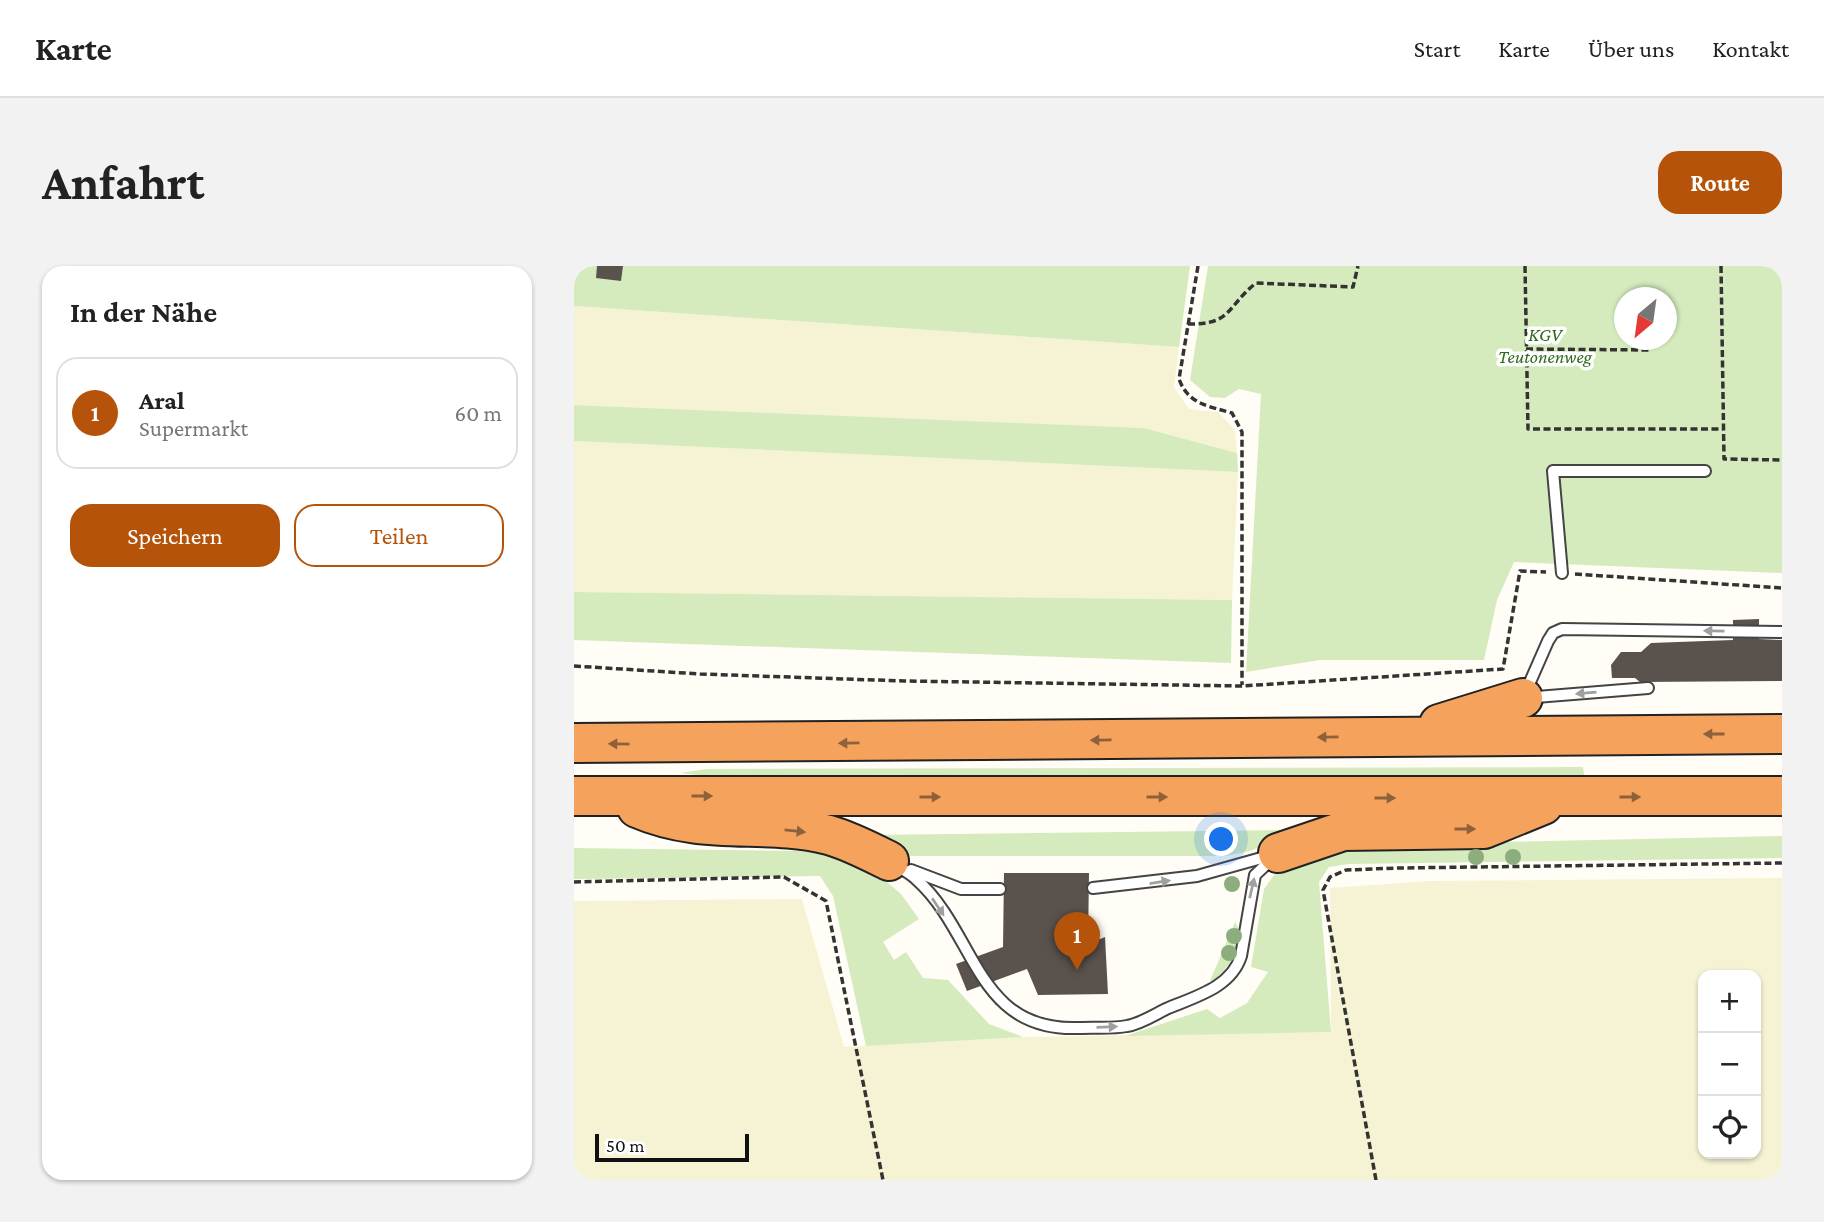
<!DOCTYPE html>
<html lang="de">
<head>
<meta charset="utf-8">
<style>
	body { margin:0; font-family:"Crimson Pro",serif; background:#f2f2f2; color:#222 }
	.controls { position:absolute; right:21px; bottom:21px; display:grid; overflow:hidden; border-radius:14px; box-shadow:0 2px 5px #0004 }
	.controls button { width:63px; height:63px; display:grid; place-items:center; padding:0; border:0; border-bottom:2px solid #e0e0e0; background:#fff; color:#222; font:35px sans-serif }
	.compass { position:absolute; left:1040px; top:21px; width:63px; height:63px; border-radius:50%; background:#fff; box-shadow:0 2px 5px #0004; rotate:209deg }
	.scale { position:absolute; left:21px; bottom:18px; width:154px; box-sizing:border-box; padding-left:7px; border:4px solid #111; border-top:0; font-size:19px; line-height:24px; white-space:nowrap; color:#111; -webkit-text-stroke:5px #fff; paint-order:stroke }
	.you { position:absolute; left:648px; top:574px; width:24px; height:24px; margin:-18px; border:5px solid #fff; border-radius:50%; background:#1a73e8; box-shadow:0 0 0 10px #1a73e833 }
	.badge { display:grid; place-items:center; width:46px; height:46px; border-radius:50%; background:#b45309; color:#fff; font-size:23px; font-weight:700 }
	.pin { position:absolute; translate:-50% -58px; filter:drop-shadow(0 2px 4px #0008) }
	.pin::after { content:''; position:absolute; top:37px; width:24px; height:21px; background:inherit; clip-path:polygon(0 0,100% 0,50% 100%) }
	.list { margin:0; padding:0; list-style:none }
	h2 { display:flex; justify-content:space-between; align-items:center; height:91px; margin:0; padding:0 28px; font-size:30px }
	h2 small { font-size:23px; font-weight:400; color:#767676 }
	.list li { display:grid; grid-template-columns:46px 1fr auto; gap:21px; align-items:center; box-sizing:border-box; height:112px; margin:0 14px 14px; padding:0 14px; border:2px solid #e0e0e0; border-radius:21px }
	.list b { display:block; font-size:26px; white-space:nowrap }
	.list p { margin:0; font-size:23px; white-space:nowrap; color:#767676 }
	.list em { font-size:23px; font-style:normal; color:#767676 }
	.actions { display:flex; gap:14px; padding:21px 28px }
	.actions a { flex:1; padding:16px 0; border:2px solid #b45309; border-radius:21px; text-align:center; font-size:24px; color:#b45309 }
	.actions .main { background:#b45309; color:#fff }
	.icon { flex:none; width:38px; height:38px; fill:none; stroke:currentColor; stroke-width:2; stroke-linecap:round; stroke-linejoin:round }
	.map { position:relative; flex:none; width:1208px; height:914px; overflow:hidden; border-radius:21px }
	header { display:flex; align-items:center; gap:42px; box-sizing:border-box; height:98px; padding:0 35px; background:#fff; border-bottom:2px solid #e0e0e0 }
	header strong { font-size:33px }
	nav { display:flex; gap:38px; margin-inline-start:auto; font-size:24px }
	.intro { display:flex; align-items:center; justify-content:space-between; box-sizing:border-box; height:168px; padding:0 42px }
	h1 { margin:0; font-size:49px }
	.button { padding:18px 32px; border-radius:21px; background:#b45309; color:#fff; font-size:24px; font-weight:700 }
	main { display:flex; gap:42px; padding:0 42px }
	aside { flex:1; background:#fff; border-radius:21px; box-shadow:0 2px 5px #0004 }
	.map>svg:first-child { display:block }
	.farmland { fill:#f6f3d4; fill-rule:evenodd }
	.green { fill:#d5ebbd; fill-rule:evenodd }
	.building { fill:#5a524d }
	.lines { fill:none; stroke-linecap:round; stroke-linejoin:round }
	.lane-casing { stroke:#444; stroke-width:14 }
	.highway-casing { stroke:#222; stroke-width:42 }
	.path { stroke:#333; stroke-width:3.5; stroke-dasharray:7 3.5; stroke-linecap:butt }
	.lane { stroke:#fff; stroke-width:10 }
	.highway { stroke:#f5a25d; stroke-width:38 }
	.tree { fill:#8dad7f }
	.oneway { fill:#a0a0a0 }
	.oneway2 { fill:#8e613b }
	.labels { text-anchor:middle; stroke-width:7; stroke-linejoin:round; paint-order:stroke }
	.park-label { font-size:19px; font-style:italic; fill:#2f6b1f; stroke:#fff }
</style>
</head>
<body>
<header>
<strong>Karte</strong>
<nav><a>Start</a><a>Karte</a><a>Über uns</a><a>Kontakt</a></nav>
</header>
<div class="intro"><h1>Anfahrt</h1><a class="button">Route</a></div>
<main>
<aside>
<h2>In der Nähe<small></small></h2>
<ul class="list">
<li><span class="badge">1</span><div><b>Aral</b><p>Supermarkt</p></div><em>60 m</em></li>
</ul>
<div class="actions"><a class="main">Speichern</a><a>Teilen</a></div>
</aside>
<div class="map">
<svg width="1208" height="914" viewBox="0 0 1208 914">
	<rect width="100%" height="100%" fill="#fffdf5"/>
	<g class="farmland">
		<path d="M 0,40 L 605,81 L 600,121 L 615,143 L 644,146 L 661,164 L 663,187 L 570,162 L 0,139 Z"/>
		<path d="M 0,175 L 664,206 L 658,334 L 0,326 Z"/>
		<path d="M 1208,612 L 1208,914 L 0,914 L 0,635 L 228,633 L 270,781 L 449,771 L 757,766 L 756,622 L 855,615 ZM 1129,709 L 1182,709 L 1182,888 L 1129,888 Z"/>
	</g>
	<g class="green">
		<path d="M 0,0 L 616,0 L 605,81 L 0,40 Z"/>
		<path d="M 634,0 L 1208,0 L 1208,307 L 940,296 L 923,334 L 910,394 L 746,394 L 672,406 L 687,128 L 665,123 L 651,132 L 636,131 L 616,114 ZM 1050,32 L 1092,32 L 1092,74 L 1050,74 Z"/>
		<path d="M 0,139 L 570,162 L 663,187 L 664,206 L 0,175 Z"/>
		<path d="M 0,326 L 658,334 L 657,397 L 0,374 Z"/>
		<path d="M 1009,501 L 1010,509 L 140,511 L 106,507 L 133,503 Z"/>
		<path d="M 724,564 L 676,585 L 652,590 L 334,590 L 292,569 Z"/>
		<path d="M 1208,570 L 1208,592 L 775,598 L 755,601 L 745,616 L 757,766 L 551,770 L 633,743 L 646,752 L 673,737 L 694,706 L 677,701 L 690,623 L 708,598 L 788,579 Z"/>
		<path d="M 0,582 L 224,585 L 285,592 L 327,628 L 345,653 L 309,676 L 320,694 L 332,686 L 349,712 L 374,714 L 415,758 L 449,771 L 292,780 L 259,630 L 246,610 L 0,613 Z"/>
		<path d="M 661,656 L 667,667 L 660,692 L 641,715 L 636,715 Z"/>
	</g>
	<g class="building">
		<path d="M 23,0 L 49,0 L 47,15 L 22,12 Z"/>
		<path d="M 1185,353 L 1185,373 L 1208,374 L 1208,415 L 1066,416 L 1061,412 L 1038,412 L 1037,399 L 1047,386 L 1067,386 L 1077,377 L 1159,374 L 1159,354 Z"/>
		<path d="M 430,607 L 515,607 L 514,678 L 531,671 L 534,728 L 464,729 L 453,703 L 393,725 L 382,698 L 429,681 Z"/>
	</g>
	<g class="lines">
		<g class="lane-casing">
			<g id="lane">
				<path d="M 988,307 L 979,205 L 1131,205"/>
				<path d="M 1074,422 L 949,432 L 974,375 L 979,367 L 988,363 L 1208,366"/>
				<path d="M 320,598 C 327,603 336,607 342,613 C 403,667 401,766 505,762 C 520,761 538,763 553,760 C 566,758 580,749 592,743 C 620,731 657,722 667,690 L 681,609 L 701,590"/>
				<path d="M 337,604 L 387,623 L 426,623"/>
				<path d="M 519,622 L 623,610 L 698,589"/>
			</g>
		</g>
		<g class="highway-casing">
			<g id="highway">
				<path d="M 865,458 L 949,432"/>
				<path d="M 0,477 L 1208,468"/>
				<path d="M 0,530 L 1208,530"/>
				<path d="M 63,542 C 130,571 189,553 255,569 C 276,575 295,585 315,595"/>
				<path d="M 704,587 L 769,565 L 910,563 L 969,539"/>
			</g>
		</g>
		<g class="path">
			<path d="M 624,0 L 605,113 C 614,138 634,140 658,147 L 668,166 L 668,419"/>
			<path d="M 951,0 L 954,163 L 1149,163"/>
			<path d="M 1147,0 L 1150,193 L 1208,194"/>
			<path d="M 614,58 C 658,59 653,40 682,17 L 779,21 L 784,0"/>
			<path d="M 952,83 L 1077,84"/>
			<path d="M 1001,308 L 1208,322"/>
			<path d="M 0,400 L 126,408 L 330,415 L 668,420 L 929,403 L 946,305 L 972,306"/>
			<path d="M 0,616 L 210,611 L 252,635 L 309,914"/>
			<path d="M 802,914 L 749,624 L 756,611 L 772,604 L 824,602 L 1208,597"/>
		</g>
		<use href="#lane" class="lane"/>
		<use href="#highway" class="highway"/>
	</g>
	<g class="tree">
		<circle cx="902" cy="591" r="8"/>
		<circle cx="939" cy="591" r="8"/>
		<circle cx="658" cy="618" r="8"/>
		<circle cx="660" cy="670" r="8"/>
		<circle cx="655" cy="687" r="8"/>
	</g>
	<defs><path id="oneway-solid" d="M-6-.8H1V-3.2L6.5 0L1 3.2V.8H-6Z" transform="scale(1.75)"/></defs>
	<g class="oneway">
		<use href="#oneway-solid" transform="translate(1140 365) rotate(-179)"/>
		<use href="#oneway-solid" transform="translate(1012 427) rotate(175)"/>
		<use href="#oneway-solid" transform="translate(586 616) rotate(-9)"/>
		<use href="#oneway-solid" transform="translate(678 622) rotate(-77)"/>
		<use href="#oneway-solid" transform="translate(364 641) rotate(56)"/>
		<use href="#oneway-solid" transform="translate(533 761) rotate(-2)"/>
	</g>
	<g class="oneway2">
		<use href="#oneway-solid" transform="translate(1140 468) rotate(180)"/>
		<use href="#oneway-solid" transform="translate(754 471) rotate(179)"/>
		<use href="#oneway-solid" transform="translate(527 474) rotate(179)"/>
		<use href="#oneway-solid" transform="translate(275 477) rotate(179)"/>
		<use href="#oneway-solid" transform="translate(45 478) rotate(-179)"/>
		<use href="#oneway-solid" transform="translate(128 530)"/>
		<use href="#oneway-solid" transform="translate(356 531)"/>
		<use href="#oneway-solid" transform="translate(583 531)"/>
		<use href="#oneway-solid" transform="translate(1056 531)"/>
		<use href="#oneway-solid" transform="translate(811 532)"/>
		<use href="#oneway-solid" transform="translate(891 563)"/>
		<use href="#oneway-solid" transform="translate(221 565) rotate(6)"/>
	</g>
	<g class="labels">
		<g class="park-label">
			<text x="971" y="75">KGV<tspan x="971" dy="22">Teutonenweg</tspan></text>
		</g>
	</g>
</svg>
<div class="controls">
<button>+</button>
<button>−</button>
<button><svg class="icon" aria-label="locate" viewBox="0 0 24 24"><circle cx="12" cy="12" r="6"/><path d="M12 2v4M12 18v4M2 12h4M18 12h4"/></svg></button>
</div>
<svg class="compass" viewBox="-18 -18 36 36"><path d="M0-13l5 13h-10z" fill="#e53935"/><path d="M0 13l5-13h-10z" fill="#767676"/></svg>
<div class="scale">50 m</div>
<div class="you"></div>
<div class="pin badge" style="left:503px;top:704px">1</div>
</div>
</main>
</body>
</html>
